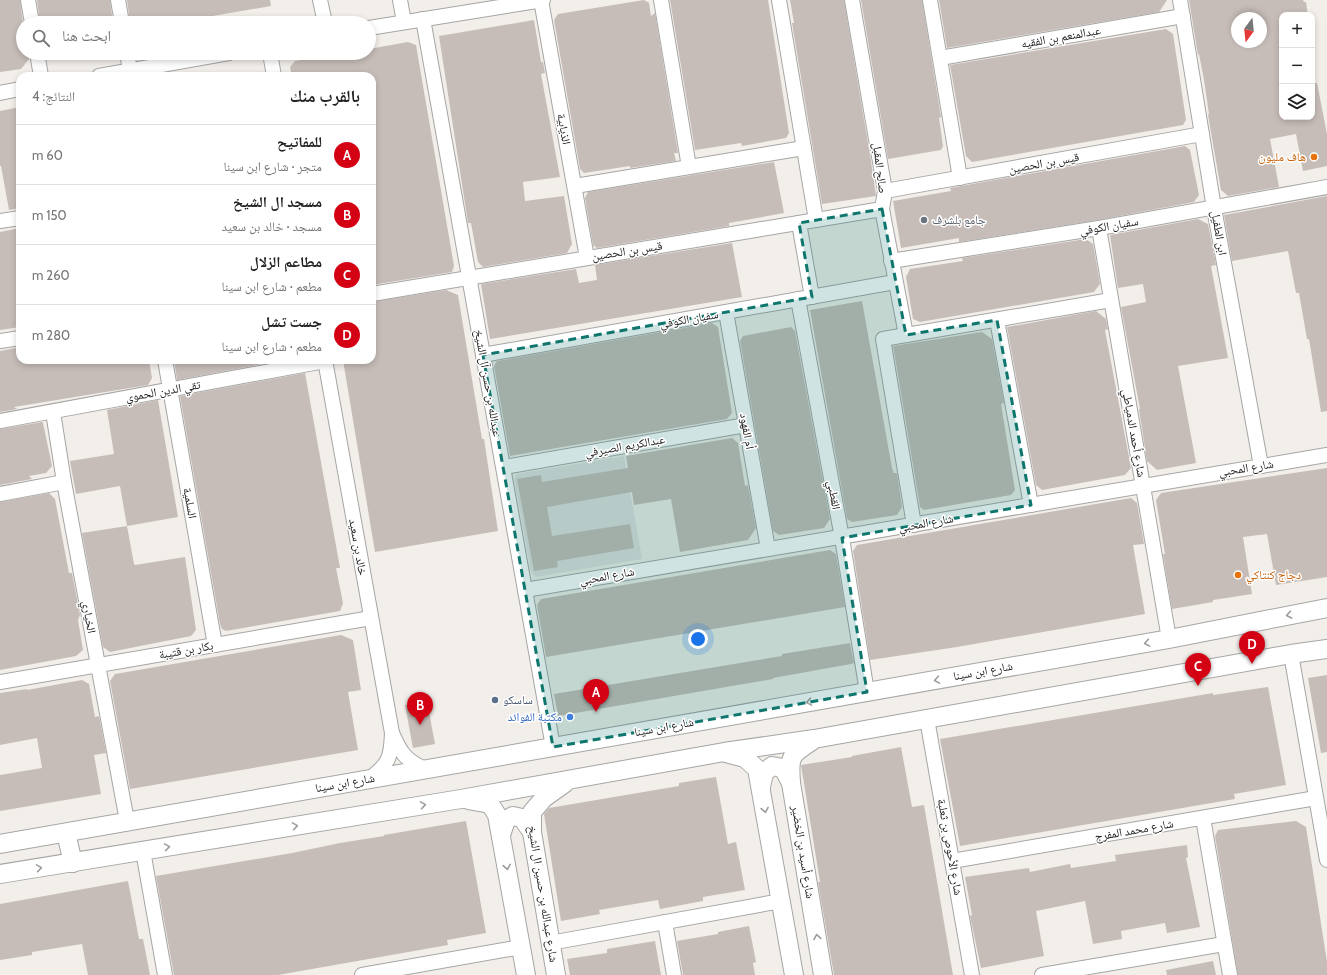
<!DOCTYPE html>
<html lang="ar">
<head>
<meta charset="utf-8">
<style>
	body { margin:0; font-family:Cabin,"Noto Naskh Arabic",sans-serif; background:#f6f6f6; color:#222; direction:rtl }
	.controls { position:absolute; right:12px; top:12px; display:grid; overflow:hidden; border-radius:8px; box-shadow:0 2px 6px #0003 }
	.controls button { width:36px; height:36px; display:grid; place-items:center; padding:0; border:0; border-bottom:1px solid #e0e0e0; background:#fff; color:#222; font:20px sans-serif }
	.compass { position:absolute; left:1231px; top:12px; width:36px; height:36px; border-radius:50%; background:#fff; box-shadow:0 2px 6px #0003; rotate:195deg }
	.you { position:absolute; left:698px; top:639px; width:14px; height:14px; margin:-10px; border:3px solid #fff; border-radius:50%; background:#1a73e8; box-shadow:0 0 0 6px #1a73e833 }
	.badge { display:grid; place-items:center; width:26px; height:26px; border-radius:50%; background:#d40014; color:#fff; font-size:13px; font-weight:700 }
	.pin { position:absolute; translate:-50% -33px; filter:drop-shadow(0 1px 2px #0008) }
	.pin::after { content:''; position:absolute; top:21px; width:14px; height:12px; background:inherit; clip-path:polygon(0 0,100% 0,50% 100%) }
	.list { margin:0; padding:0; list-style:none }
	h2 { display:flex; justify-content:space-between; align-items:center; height:52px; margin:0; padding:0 16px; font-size:17px }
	h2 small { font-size:13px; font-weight:400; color:#767676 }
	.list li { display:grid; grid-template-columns:26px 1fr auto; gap:12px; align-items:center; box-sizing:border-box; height:60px; padding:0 16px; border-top:1px solid #e0e0e0 }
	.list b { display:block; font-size:15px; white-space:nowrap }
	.list p { margin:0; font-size:13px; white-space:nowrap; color:#767676 }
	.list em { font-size:13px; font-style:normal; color:#767676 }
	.icon { flex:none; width:22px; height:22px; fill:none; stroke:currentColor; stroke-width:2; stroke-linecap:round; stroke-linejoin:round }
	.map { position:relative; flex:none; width:1327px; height:975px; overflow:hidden; direction:ltr }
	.search { position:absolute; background:#fff; box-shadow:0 2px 6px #0003; left:16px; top:16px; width:360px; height:44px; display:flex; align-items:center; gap:10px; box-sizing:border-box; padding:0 14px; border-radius:22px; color:#767676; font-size:15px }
	.panel { position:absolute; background:#fff; box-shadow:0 2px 6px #0003; left:16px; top:72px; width:360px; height:292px; border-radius:12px; direction:rtl }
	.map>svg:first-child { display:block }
	.residential { fill:#e0dfdf }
	.building { fill:#c7bdb8; fill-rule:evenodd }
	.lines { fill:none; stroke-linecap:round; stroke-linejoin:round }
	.minor-casing { stroke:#a6a6a6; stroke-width:16 }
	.tertiary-casing { stroke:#a6a6a6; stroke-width:20 }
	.minor { stroke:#fff; stroke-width:14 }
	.tertiary { stroke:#fff; stroke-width:18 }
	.oneway { stroke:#9c9c9c }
	.marked { fill:#0f766e; fill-opacity:0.2; stroke:#0f766e; stroke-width:3; stroke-dasharray:8 5; stroke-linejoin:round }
	.food-dot { fill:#e8710a; stroke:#fff; stroke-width:1.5 }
	.worship-dot { fill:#6b7280; stroke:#fff; stroke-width:1.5 }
	.service-dot { fill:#5c6f8a; stroke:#fff; stroke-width:1.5 }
	.shop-dot { fill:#3f7fe0; stroke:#fff; stroke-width:1.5 }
	.labels { text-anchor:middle; stroke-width:3; stroke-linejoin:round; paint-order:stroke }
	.street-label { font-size:12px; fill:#222; stroke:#fff }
	.food-label { font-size:12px; fill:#c56008; stroke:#fff; text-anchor:end }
	.worship-label { font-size:12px; fill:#5b616d; stroke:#fff; text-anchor:start }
	.service-label { font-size:12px; fill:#4e5e75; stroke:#fff; text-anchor:start }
	.shop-label { font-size:12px; fill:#366cbe; stroke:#fff; text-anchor:end }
</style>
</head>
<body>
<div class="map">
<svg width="1327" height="975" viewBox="0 0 1327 975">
	<rect width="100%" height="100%" fill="#f2eee9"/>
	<path class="residential" d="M 624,456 L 642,559 L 536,577 L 531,572 L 514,479 L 517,474 Z"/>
	<g class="building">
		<path d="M 0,0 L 20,0 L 23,23 L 21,23 L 23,35 L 23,53 L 29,53 L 29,59 L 21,69 L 0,72 Z"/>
		<path d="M 37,0 L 110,0 L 113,23 L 40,23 Z"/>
		<path d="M 127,0 L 270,0 L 271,6 L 172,23 L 130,23 Z"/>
		<path d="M 644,0 L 649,3 L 651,16 L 655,13 L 678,153 L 674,153 L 676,161 L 630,168 L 630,166 L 584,173 L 580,169 L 554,20 L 558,14 Z"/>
		<path d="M 670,0 L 768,0 L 789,133 L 786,138 L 742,146 L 741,143 L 695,150 Z"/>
		<path d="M 790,0 L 844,0 L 871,161 L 876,196 L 822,204 L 792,23 L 794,23 Z"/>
		<path d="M 861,0 L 922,0 L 941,117 L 939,118 L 943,146 L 941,150 L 888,159 Z"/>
		<path d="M 939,0 L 1167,0 L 1159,12 L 947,48 Z"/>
		<path d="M 1189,0 L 1303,0 L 1304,2 L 1306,2 L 1308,15 L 1282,15 L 1282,117 L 1312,117 L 1312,83 L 1317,83 L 1327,134 L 1327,166 L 1303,171 L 1296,134 L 1270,139 L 1279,187 L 1228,196 L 1221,190 L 1208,115 L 1209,114 L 1204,80 L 1199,54 L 1198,55 ZM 1237,18 L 1261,18 L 1261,42 L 1237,42 Z"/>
		<path d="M 534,20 L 541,62 L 543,62 L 545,73 L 541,74 L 560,177 L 523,182 L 525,201 L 564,196 L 572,244 L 567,253 L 483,267 L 478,262 L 471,223 L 468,223 L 439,36 Z"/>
		<path d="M 1166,29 L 1173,34 L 1186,120 L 1183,125 L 972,162 L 966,156 L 950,65 Z"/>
		<path d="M 408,42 L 416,45 L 454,266 L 452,272 L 372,285 L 372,76 L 292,76 L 290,67 L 295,61 L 343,53 L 369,53 L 369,49 Z"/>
		<path d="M 20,107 L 20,208 L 9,210 L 1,166 L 0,166 L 0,111 Z"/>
		<path d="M 1185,146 L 1190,150 L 1199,195 L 1194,202 L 1098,220 L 959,242 L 959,238 L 901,248 L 893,201 L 951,191 L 950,188 Z"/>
		<path d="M 774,162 L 784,213 L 729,223 L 729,226 L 597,248 L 593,245 L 585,198 L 588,192 Z"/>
		<path d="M 1327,196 L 1327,411 L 1321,412 L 1309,339 L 1307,339 L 1299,293 L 1296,293 L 1288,251 L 1232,261 L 1224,215 Z"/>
		<path d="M 1198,219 L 1208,224 L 1216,265 L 1211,266 L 1228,358 L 1178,366 L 1196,463 L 1157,470 L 1147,461 L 1139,409 L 1140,409 L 1121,307 L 1146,302 L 1143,284 L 1118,288 L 1110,235 Z"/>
		<path d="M 20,228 L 20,327 L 0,330 L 0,232 Z"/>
		<path d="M 1086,239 L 1093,244 L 1100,284 L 1094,292 L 920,322 L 913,319 L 906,277 L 910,269 L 963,261 L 962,258 Z"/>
		<path d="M 732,243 L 742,297 L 490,339 L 481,284 L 576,269 L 579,283 L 597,280 L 595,265 Z"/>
		<path d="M 446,290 L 458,295 L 482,439 L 484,439 L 498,531 L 375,552 L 343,360 L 372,360 L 372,302 Z"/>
		<path d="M 862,301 L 892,468 L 894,473 L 897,473 L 902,507 L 897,515 L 852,522 L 847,519 L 810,310 Z"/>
		<path d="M 1096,311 L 1106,319 L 1108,329 L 1105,330 L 1131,468 L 1125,475 L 1042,490 L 1036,485 L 1007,327 Z"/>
		<path d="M 712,323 L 718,327 L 732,413 L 727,419 L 510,456 L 494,366 L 497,361 Z"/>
		<path d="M 791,327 L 795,331 L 830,519 L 824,528 L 779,535 L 773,531 L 740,341 L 743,336 Z"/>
		<path d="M 982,332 L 992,339 L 1004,403 L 1001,404 L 1015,490 L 1011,495 L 924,510 L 920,507 L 893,346 Z"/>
		<path d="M 20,347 L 20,360 L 104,360 L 104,362 L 118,360 L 149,360 L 152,378 L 148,385 L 14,407 L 17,409 L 0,412 L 0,351 Z"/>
		<path d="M 174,360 L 284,360 L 177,380 Z"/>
		<path d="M 305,373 L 340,568 L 336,568 L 343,603 L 340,611 L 226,631 L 222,629 L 220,624 L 180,396 Z"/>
		<path d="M 158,400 L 178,517 L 127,526 L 120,486 L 76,494 L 70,461 L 114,454 L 107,410 Z"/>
		<path d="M 42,422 L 43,423 L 52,466 L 46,473 L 29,476 L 32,479 L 0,485 L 0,429 Z"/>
		<path d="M 732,438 L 738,443 L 745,486 L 748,485 L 756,528 L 748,540 L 680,552 L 671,499 L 634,505 L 632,492 L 547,507 L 552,536 L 630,524 L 634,548 L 557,561 L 558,567 L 534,571 L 517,479 L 541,475 L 542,482 L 628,468 L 626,456 Z"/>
		<path d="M 1327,468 L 1327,577 L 1276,585 L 1267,534 L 1243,537 L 1252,594 L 1213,600 L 1213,602 L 1172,609 L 1163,554 L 1165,554 L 1156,500 L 1161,493 Z"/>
		<path d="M 49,493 L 55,499 L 69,573 L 72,573 L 80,615 L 78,620 L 83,650 L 76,656 L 0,670 L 0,502 Z"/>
		<path d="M 1131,498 L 1137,503 L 1144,544 L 1133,545 L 1145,614 L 957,647 L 870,660 L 853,551 L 857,545 Z"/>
		<path d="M 127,526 L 134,564 L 135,565 L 185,557 L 196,630 L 191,636 L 110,652 L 103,647 L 82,533 Z"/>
		<path d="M 830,550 L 836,554 L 845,607 L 546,657 L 537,605 L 541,599 Z"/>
		<path d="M 341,635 L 353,640 L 361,690 L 348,692 L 358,750 L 130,789 L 110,681 L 115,674 Z"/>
		<path d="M 850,643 L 854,663 L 851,664 L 773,678 L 773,679 L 558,716 L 554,694 L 782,656 L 782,654 Z"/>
		<path d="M 1327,675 L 1327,752 L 1321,753 L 1308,678 Z"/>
		<path d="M 82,680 L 89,684 L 95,717 L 99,716 L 106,753 L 94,755 L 101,794 L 0,811 L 0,775 L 42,768 L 37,738 L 0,745 L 0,693 L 27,689 L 27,690 Z"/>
		<path d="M 1268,687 L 1286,785 L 1234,794 L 1235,799 L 960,846 L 940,739 L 1213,693 L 1213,695 Z"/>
		<path d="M 427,701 L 435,744 L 413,748 L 405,705 Z"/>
		<path d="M 901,747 L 912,807 L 924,805 L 953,975 L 834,975 L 818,882 L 820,882 L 801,765 L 852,757 L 852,756 Z"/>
		<path d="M 716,777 L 728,844 L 736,842 L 745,890 L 703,897 L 703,901 L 660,909 L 658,900 L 599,910 L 600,914 L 561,921 L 544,814 L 549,808 L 679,786 L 679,783 Z"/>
		<path d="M 466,821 L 486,933 L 447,940 L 448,945 L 278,975 L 174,975 L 156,876 L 292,853 L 340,843 L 384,836 L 384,835 Z"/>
		<path d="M 1296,821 L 1306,827 L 1327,962 L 1327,975 L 1238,975 L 1215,836 L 1218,830 Z"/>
		<path d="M 1187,845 L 1188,857 L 1186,858 L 1200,927 L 1167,933 L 1165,923 L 1121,931 L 1122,939 L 1093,944 L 1085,901 L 1036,911 L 1044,956 L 981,968 L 970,916 L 972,915 L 965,877 L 1029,868 L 1030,872 L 1070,864 L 1071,868 L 1116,861 L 1115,855 Z"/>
		<path d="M 128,881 L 139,939 L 143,939 L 150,975 L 88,975 L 82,944 L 32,952 L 32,955 L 0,960 L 0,904 Z"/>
		<path d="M 749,926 L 756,962 L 753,963 L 755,975 L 683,975 L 677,941 L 718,934 L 718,932 Z"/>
		<path d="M 655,941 L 661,975 L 570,975 L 567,959 L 607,953 L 607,949 Z"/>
		<path d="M 1213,961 L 1216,975 L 1167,975 L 1166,970 Z"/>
	</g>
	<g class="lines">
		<g class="minor-casing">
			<g id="minor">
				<path d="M 28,0 L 32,23"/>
				<path d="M 118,0 L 122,23"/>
				<path d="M 320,0 L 325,23"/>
				<path d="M 400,0 L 404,22"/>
				<path d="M 541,0 L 587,258"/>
				<path d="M 661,0 L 689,167"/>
				<path d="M 779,0 L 816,220"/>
				<path d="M 852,0 L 885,191 L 882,209 L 906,335"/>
				<path d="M 930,0 L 960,178"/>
				<path d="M 1180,0 L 1214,208 L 1261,466"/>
				<path d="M 423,19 L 553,747"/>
				<path d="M 369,28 L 543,0"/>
				<path d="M 37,53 L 41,76"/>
				<path d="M 127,53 L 130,70"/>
				<path d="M 270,53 L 274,76"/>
				<path d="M 940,58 L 1183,16"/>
				<path d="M 99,76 L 229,53"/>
				<path d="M 0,93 L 20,89"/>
				<path d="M 575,186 L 804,148"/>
				<path d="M 885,191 L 1202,134"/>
				<path d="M 0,221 L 20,218"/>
				<path d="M 799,223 L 812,297"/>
				<path d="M 1099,228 L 1169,639"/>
				<path d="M 891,261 L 1099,228 L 1327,187"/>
				<path d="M 372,294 L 882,209"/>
				<path d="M 798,299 L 842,538 L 867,692"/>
				<path d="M 726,312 L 768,549"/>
				<path d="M 997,320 L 1031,505"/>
				<path d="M 0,341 L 20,338"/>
				<path d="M 483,355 L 895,282"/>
				<path d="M 165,360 L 215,645"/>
				<path d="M 325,360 L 392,733 C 401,753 405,760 425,769"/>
				<path d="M 53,412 L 64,482 L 127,821"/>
				<path d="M 0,421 L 325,361"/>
				<path d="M 504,467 L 746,425"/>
				<path d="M 0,494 L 64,482"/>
				<path d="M 914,525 L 883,339 L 1111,300"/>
				<path d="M 525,590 L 1327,455"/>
				<path d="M 1291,654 L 1327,860"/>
				<path d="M 0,682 L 371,618"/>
				<path d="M 927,719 L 972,975"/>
				<path d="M 369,779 C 389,764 391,758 392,733"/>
				<path d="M 1203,818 L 1230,975"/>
				<path d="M 143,851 L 165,975"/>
				<path d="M 952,861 L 1316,798"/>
				<path d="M 665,922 L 674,975"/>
				<path d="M 550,943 L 781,901"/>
				<path d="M 362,975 L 521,947"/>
				<path d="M 1042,975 L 1224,944"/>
			</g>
		</g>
		<g class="tertiary-casing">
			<g id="tertiary">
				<path d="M 812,741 C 790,755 789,756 791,783 L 823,975"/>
				<path d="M 726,753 L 745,758 L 757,769 L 794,975"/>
				<path d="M 761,787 L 764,773 L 772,766 L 783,768 L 791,783"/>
				<path d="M 468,800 L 490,804 L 497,815 L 526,975"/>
				<path d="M 66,833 L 73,863"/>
				<path d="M 501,835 L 506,820 L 513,816 L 522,818 L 532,832"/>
				<path d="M 0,844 L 1169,639 L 1327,608"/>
				<path d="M 0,874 L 461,799 L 724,752 L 814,739 L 1291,654 L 1327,649"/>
				<path d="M 556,975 L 532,832 L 532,812 L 544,798 L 565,783"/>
			</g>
		</g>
		<use href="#minor" class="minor"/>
		<use href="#tertiary" class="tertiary"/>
	</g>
	<defs><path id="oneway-chevron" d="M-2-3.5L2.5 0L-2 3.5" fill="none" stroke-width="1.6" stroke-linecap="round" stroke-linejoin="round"/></defs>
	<g class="oneway">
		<use href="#oneway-chevron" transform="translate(1289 615) rotate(169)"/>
		<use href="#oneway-chevron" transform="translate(1147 643) rotate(170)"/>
		<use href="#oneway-chevron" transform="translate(937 680) rotate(170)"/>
		<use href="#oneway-chevron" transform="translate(809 702) rotate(170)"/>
		<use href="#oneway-chevron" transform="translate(423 805) rotate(-9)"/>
		<use href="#oneway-chevron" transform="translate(765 810) rotate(80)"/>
		<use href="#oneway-chevron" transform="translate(295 826) rotate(-9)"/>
		<use href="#oneway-chevron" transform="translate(167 847) rotate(-9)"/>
		<use href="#oneway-chevron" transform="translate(507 867) rotate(80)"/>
		<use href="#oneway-chevron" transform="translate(39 868) rotate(-9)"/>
		<use href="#oneway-chevron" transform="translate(817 937) rotate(-99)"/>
	</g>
	<path class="marked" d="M 882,209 L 906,335 L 997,320 L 1031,505 L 842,538 L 867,692 L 553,747 L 483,355 L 812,297 L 799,223 Z"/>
	<g class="food-dot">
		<circle cx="1314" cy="157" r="4"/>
		<circle cx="1238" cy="575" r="4"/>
	</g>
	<circle class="worship-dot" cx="924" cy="220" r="4"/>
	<circle class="service-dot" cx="495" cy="700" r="4"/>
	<circle class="shop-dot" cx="570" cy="717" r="4"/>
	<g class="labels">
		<g class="street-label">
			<text transform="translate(1061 37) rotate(-10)" y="4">عبدالمنعم بن الفقيه</text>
			<text transform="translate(564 129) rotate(80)" y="4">الذيابية</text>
			<text transform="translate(1044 163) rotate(-10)" y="4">قيس بن الحصين</text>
			<text transform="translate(880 168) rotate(83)" y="4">صالح المقبل</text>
			<text transform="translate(1109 226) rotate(-10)" y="4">سفيان الكوفي</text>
			<text transform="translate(1219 233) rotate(80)" y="4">ابن الطفيل</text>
			<text transform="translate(627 251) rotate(-9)" y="4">قيس بن الحصين</text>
			<text transform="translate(689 319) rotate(-10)" y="4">سفيان الكوفي</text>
			<text transform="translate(488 383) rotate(80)" y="4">عبدالله بن حسن آل الشيخ</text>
			<text transform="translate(163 391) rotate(-10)" y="4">تقي الدين الحموي</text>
			<text transform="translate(747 431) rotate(80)" y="4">أم الفهود</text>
			<text transform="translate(1134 433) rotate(80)" y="4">شارع أحمد الدمياطي</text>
			<text transform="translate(625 446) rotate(-10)" y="4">عبدالكريم الصيرفي</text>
			<text transform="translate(1246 468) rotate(-9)" y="4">شارع المحبي</text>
			<text transform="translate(834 495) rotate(80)" y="4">القطبي</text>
			<text transform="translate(190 503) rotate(80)" y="4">السلمية</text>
			<text transform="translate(926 523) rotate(-10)" y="4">شارع المحبي</text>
			<text transform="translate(358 547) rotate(80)" y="4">خالد بن سعيد</text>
			<text transform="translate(607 576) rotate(-10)" y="4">شارع المحبي</text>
			<text transform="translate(89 617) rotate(80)" y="4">الخياري</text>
			<text transform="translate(186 650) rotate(-10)" y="4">بكار بن قتيبة</text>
			<text transform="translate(983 671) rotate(-10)" y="4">شارع ابن سينا</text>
			<text transform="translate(664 727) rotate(-10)" y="4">شارع ابن سينا</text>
			<text transform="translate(345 783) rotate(-10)" y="4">شارع ابن سينا</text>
			<text transform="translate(1134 830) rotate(-10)" y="4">شارع محمد المفرج</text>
			<text transform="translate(950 847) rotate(80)" y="4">شارع الأحوص بن ثعلبة</text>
			<text transform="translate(803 852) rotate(81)" y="4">شارع أسيد بن الخضير</text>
			<text transform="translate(543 894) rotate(81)" y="4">شارع عبدالله بن حسين ال الشيخ</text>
		</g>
		<g class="food-label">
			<text x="1306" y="161">هاف مليون</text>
			<text x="1246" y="579" text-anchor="start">دجاج كنتاكي</text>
		</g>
		<g class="worship-label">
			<text x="932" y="224">جامع بلشرف</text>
		</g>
		<g class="service-label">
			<text x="503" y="704">ساسكو</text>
		</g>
		<g class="shop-label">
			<text x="562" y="721">مكتبة الفوائد</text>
		</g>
	</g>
</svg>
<div class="controls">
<button>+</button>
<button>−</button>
<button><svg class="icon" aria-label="layers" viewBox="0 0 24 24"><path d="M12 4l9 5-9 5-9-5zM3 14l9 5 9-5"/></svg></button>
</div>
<svg class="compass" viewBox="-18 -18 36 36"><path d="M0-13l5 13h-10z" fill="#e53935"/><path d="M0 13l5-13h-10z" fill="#767676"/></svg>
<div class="you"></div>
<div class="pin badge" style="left:596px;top:712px">A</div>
<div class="pin badge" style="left:420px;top:725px">B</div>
<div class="pin badge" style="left:1198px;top:686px">C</div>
<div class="pin badge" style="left:1252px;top:664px">D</div>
<div class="search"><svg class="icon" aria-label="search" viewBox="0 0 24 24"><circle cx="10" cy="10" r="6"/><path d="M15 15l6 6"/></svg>ابحث هنا</div>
<section class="panel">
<h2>بالقرب منك<small>النتائج: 4</small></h2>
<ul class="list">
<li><span class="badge">A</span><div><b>للمفاتيح</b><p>متجر · شارع ابن سينا</p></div><em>60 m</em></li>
<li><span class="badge">B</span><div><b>مسجد ال الشيخ</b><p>مسجد · خالد بن سعيد</p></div><em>150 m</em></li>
<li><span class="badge">C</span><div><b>مطاعم الزلال</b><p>مطعم · شارع ابن سينا</p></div><em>260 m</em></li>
<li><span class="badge">D</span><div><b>جست تشل</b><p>مطعم · شارع ابن سينا</p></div><em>280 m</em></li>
</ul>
</section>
</div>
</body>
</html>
